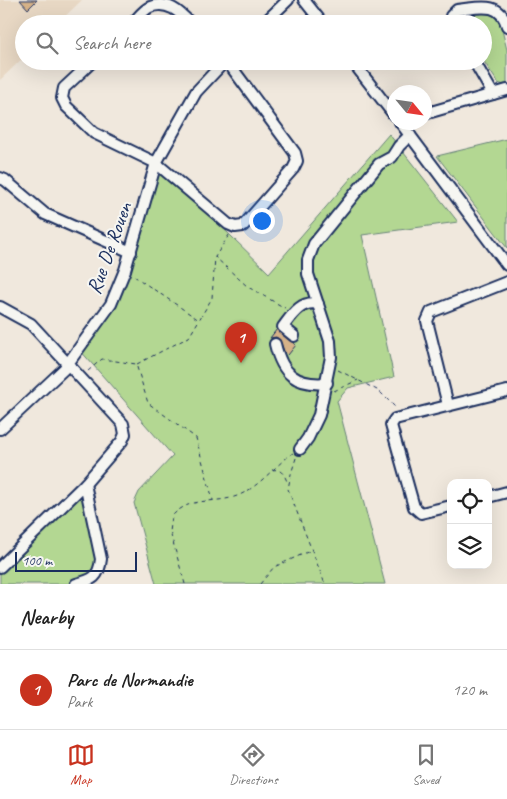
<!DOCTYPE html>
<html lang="en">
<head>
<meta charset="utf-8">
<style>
	body { margin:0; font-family:Caveat,sans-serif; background:#f6f6f6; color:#222 }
	.controls { position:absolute; right:15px; bottom:15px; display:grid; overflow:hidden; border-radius:10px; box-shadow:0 5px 20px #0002 }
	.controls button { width:45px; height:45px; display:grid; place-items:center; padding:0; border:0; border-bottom:1px solid #e0e0e0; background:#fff; color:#222; font:25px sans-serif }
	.compass { position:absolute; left:387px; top:85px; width:45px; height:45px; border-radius:50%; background:#fff; box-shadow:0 5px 20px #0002; rotate:119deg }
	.scale { position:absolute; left:15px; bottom:12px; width:122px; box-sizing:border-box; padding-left:5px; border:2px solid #1b2f5e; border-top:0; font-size:14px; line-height:18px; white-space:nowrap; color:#1b2f5e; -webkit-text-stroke:4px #f6f6f2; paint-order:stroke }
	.you { position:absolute; left:261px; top:220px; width:18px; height:18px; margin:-12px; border:4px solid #fff; border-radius:50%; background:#1a73e8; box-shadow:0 0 0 8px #1a73e833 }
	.badge { display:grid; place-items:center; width:32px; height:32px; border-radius:50%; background:#c8321e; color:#fff; font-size:16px; font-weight:700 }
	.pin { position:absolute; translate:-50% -41px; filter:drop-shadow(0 1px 2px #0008) }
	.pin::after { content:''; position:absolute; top:26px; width:18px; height:15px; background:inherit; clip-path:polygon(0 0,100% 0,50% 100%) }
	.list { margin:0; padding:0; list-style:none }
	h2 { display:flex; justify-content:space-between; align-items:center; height:65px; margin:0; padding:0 20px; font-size:21px }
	h2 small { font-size:16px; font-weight:400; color:#767676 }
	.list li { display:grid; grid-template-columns:32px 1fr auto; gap:15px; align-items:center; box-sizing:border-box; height:80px; padding:0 20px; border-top:1px solid #e0e0e0 }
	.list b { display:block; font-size:19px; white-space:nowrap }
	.list p { margin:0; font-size:16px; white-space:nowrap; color:#767676 }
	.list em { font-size:16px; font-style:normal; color:#767676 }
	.icon { flex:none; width:28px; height:28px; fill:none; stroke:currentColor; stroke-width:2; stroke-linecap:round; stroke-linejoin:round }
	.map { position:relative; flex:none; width:507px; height:584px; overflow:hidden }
	.search { position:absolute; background:#fff; box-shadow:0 5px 20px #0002; left:15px; right:15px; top:15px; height:55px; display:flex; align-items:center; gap:12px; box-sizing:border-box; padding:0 18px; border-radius:28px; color:#767676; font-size:19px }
	.sheet { height:145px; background:#fff }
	nav { display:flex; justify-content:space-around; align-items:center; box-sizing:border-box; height:70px; border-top:1px solid #e0e0e0; background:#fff; font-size:14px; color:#767676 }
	nav a { display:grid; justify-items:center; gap:2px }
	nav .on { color:#c8321e }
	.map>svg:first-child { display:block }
	.built { fill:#e8d8c4 }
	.green { fill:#b3d792; stroke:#678378 }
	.building { fill:#d6b288; stroke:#1b2f5e }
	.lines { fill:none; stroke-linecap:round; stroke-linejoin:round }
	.minor-casing { stroke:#1b2f5e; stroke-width:14 }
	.path { stroke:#1b2f5e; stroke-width:1; stroke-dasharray:4 4; stroke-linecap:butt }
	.minor { stroke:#f6f6f2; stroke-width:10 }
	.labels { text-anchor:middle; stroke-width:4; stroke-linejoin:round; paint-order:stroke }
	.street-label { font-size:21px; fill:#1b2f5e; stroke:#f6f6f2 }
</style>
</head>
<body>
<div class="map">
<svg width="507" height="584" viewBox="0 0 507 584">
	<rect width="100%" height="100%" fill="#f0e8dd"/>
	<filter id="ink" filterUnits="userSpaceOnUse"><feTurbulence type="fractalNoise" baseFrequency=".02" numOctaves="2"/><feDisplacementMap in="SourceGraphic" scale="10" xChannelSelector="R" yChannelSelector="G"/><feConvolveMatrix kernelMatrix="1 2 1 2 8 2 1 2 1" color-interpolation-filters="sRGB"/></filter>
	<g filter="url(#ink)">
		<path class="built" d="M 0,0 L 82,0 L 57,24 L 24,24 L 24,57 L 0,80 Z"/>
		<g class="green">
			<path d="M 488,12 L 495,15 L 499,18 L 507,50 L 507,86 L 498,83 L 483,60 L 483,24 L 460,24 L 460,21 L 463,16 Z"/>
			<path d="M 389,134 L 458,222 L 362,235 L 394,377 L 348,388 L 337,401 L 385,584 L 156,584 L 134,503 L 139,492 L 173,456 L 79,349 L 111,304 L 156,163 L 269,273 Z"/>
			<path d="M 507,139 L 507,248 L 437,156 Z"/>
			<path d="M 85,484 L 100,570 L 76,584 L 0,584 L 0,567 Z"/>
		</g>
		<g class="building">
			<path d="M 20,0 L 37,0 L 28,9 Z"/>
			<path d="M 277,329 L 296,345 L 288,355 L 284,351 L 279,339 L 276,337 L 270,338 Z"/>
		</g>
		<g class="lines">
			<g class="minor-casing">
				<g id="minor">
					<path d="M 304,0 L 323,24"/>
					<path d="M 132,24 C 137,19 143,10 150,7 C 167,0 180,12 191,24"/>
					<path d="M 263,24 L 288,0"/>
					<path d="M 452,24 L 451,16 L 457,10 C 478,8 500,0 507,26"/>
					<path d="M 93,61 L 64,88 L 62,98 L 66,106 L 94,133 L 156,163 L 228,224 L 235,227 L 243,226 L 293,169 L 297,161 L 295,153 L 227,61"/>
					<path d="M 352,61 L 394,115"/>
					<path d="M 474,61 L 493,94"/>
					<path d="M 424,114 L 507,90"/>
					<path d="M 400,122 L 507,265"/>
					<path d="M 0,178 L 5,180 L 45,214 L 131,252"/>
					<path d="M 0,307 L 31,324 L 123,424 L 125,434 L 122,441 L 85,484 L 0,567"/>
					<path d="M 294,336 L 283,327 C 292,315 301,300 318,304"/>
					<path d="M 275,344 C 282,374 296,386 327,383"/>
					<path d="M 448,405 L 427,321 L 431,312 L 507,282"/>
					<path d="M 0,429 L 64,369 L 111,304 L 125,270 L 156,163 L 196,92 L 225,61"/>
					<path d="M 300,449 L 308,438 L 319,415 L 331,357 L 330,341 L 308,274 L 308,260 L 314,244 L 379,164 L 392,157 L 399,146 L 410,135"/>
					<path d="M 488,497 L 507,492"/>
					<path d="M 451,506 L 421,513 L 414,507 L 391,425 L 395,419 L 507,391"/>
					<path d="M 76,584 C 93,580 99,577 101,559 L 85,484"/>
				</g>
			</g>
			<g class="path">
				<path d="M 229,235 L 215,257 L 248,287 L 285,308"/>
				<path d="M 134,276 L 199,320"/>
				<path d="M 137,364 L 189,337 L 212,298 L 215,257"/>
				<path d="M 338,370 L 379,391 L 397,409"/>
				<path d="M 88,371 L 102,359 L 136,364 L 148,403 L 196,438 L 213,500"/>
				<path d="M 334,391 L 358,380"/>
				<path d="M 296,458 L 291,474 L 288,489 L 325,584"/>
				<path d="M 272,470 C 282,468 285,476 288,484"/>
				<path d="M 185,584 L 170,532 L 172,516 C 191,496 211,504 234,497 C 257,490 274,466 293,453"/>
				<path d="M 260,584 L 274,567 L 312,550"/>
			</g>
			<use href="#minor" class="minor"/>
		</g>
	</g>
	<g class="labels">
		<g class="street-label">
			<text transform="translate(109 248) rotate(-70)" y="7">Rue De Rouen</text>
		</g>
	</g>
</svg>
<div class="controls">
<button><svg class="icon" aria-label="locate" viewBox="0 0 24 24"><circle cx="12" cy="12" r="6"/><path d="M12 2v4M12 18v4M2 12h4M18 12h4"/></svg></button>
<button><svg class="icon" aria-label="layers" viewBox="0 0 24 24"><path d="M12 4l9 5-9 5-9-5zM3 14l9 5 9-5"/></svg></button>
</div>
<svg class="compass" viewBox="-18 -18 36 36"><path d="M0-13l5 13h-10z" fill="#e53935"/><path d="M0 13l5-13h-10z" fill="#767676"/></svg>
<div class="scale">100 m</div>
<div class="you"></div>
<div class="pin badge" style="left:241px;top:363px">1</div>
<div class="search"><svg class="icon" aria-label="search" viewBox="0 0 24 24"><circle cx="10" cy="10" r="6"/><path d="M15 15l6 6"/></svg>Search here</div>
</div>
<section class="sheet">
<h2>Nearby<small></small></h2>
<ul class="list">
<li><span class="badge">1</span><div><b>Parc de Normandie</b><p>Park</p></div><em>120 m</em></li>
</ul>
</section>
<nav>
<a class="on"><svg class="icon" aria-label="map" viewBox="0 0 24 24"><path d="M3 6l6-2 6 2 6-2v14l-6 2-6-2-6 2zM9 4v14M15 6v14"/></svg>Map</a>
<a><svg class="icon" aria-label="directions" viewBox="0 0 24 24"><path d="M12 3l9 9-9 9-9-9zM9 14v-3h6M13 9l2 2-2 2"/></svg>Directions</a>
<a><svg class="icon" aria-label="saved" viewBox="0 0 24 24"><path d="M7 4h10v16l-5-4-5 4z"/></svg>Saved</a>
</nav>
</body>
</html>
